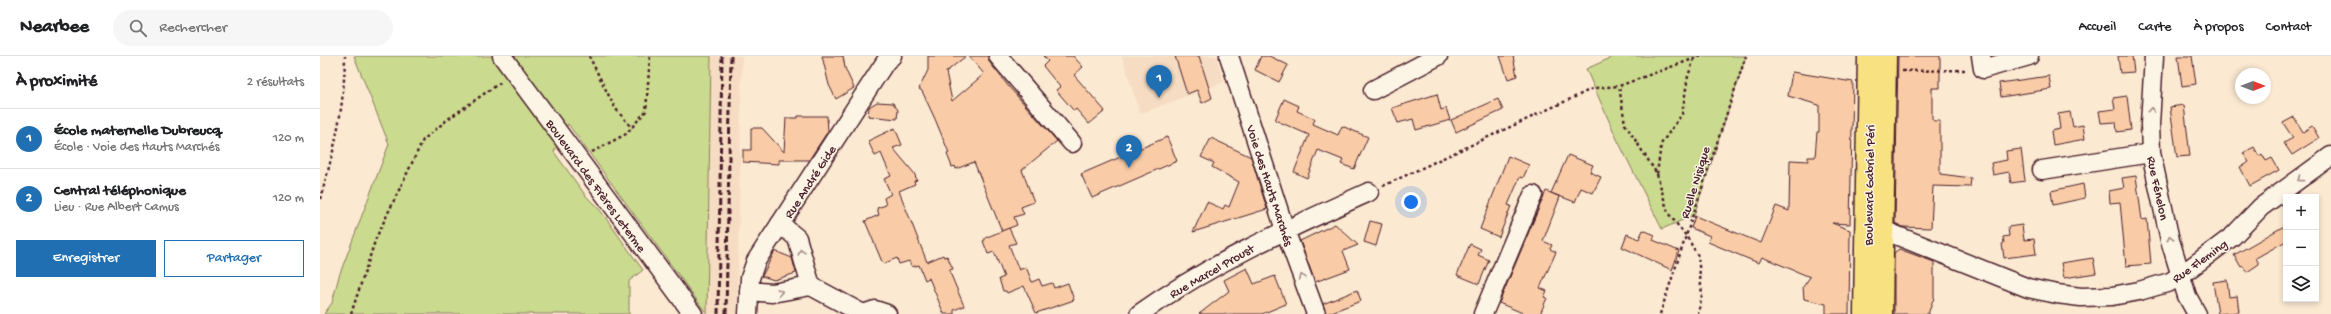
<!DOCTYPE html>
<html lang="fr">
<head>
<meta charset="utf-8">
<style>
	body { margin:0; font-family:"Gochi Hand",sans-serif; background:#f6f6f6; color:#202124 }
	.controls { position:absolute; right:12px; bottom:12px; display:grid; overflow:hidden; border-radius:0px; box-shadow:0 2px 6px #0003 }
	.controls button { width:36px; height:36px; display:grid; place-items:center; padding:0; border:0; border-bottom:1px solid #e0e0e0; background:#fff; color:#202124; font:20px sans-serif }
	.compass { position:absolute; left:1915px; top:12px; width:36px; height:36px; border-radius:50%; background:#fff; box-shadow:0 2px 6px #0003; rotate:90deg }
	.you { position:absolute; left:1091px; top:146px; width:14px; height:14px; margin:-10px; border:3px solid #fff; border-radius:50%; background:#1a73e8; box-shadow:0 0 0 6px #1a73e833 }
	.badge { display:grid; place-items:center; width:26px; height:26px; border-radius:50%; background:#1f6fb2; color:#fff; font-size:13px; font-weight:700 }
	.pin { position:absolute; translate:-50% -33px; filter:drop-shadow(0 1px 2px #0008) }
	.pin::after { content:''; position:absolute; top:21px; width:14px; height:12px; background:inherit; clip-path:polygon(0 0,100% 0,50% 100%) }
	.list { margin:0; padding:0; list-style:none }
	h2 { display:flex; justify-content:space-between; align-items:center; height:52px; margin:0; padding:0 16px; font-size:17px }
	h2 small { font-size:13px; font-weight:400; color:#757577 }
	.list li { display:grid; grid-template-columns:26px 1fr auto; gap:12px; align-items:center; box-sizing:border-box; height:60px; padding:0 16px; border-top:1px solid #e0e0e0 }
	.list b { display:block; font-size:15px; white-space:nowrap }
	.list p { margin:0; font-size:13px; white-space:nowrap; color:#757577 }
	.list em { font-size:13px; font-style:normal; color:#757577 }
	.actions { display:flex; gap:8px; padding:12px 16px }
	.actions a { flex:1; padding:9px 0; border:1px solid #1f6fb2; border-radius:0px; text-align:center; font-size:14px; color:#1f6fb2 }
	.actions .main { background:#1f6fb2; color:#fff }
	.icon { flex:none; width:22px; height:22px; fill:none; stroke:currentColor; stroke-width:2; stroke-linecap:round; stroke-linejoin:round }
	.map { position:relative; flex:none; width:2011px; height:258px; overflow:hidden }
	header { display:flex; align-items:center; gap:24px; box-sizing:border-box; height:56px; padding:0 20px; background:#fff; border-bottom:1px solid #e0e0e0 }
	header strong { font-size:19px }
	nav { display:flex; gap:22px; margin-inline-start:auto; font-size:14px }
	.search { width:280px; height:36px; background:#f6f6f6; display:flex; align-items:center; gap:10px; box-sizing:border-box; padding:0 14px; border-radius:22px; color:#757577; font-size:15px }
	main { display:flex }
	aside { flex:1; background:#fff }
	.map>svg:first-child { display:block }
	.built { fill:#f6dcc2 }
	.green { fill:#cada8e; stroke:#8a7c5c }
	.building { fill:#f9cca7; stroke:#4a1f2b }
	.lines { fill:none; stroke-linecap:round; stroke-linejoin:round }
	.minor-casing { stroke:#4a1f2b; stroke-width:21 }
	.major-casing { stroke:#4a1f2b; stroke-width:25 }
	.path { stroke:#4a1f2b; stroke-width:2.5; stroke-dasharray:3 3; stroke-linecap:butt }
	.minor { stroke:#fcf5e5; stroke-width:18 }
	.major { stroke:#f8e181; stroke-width:22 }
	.rail { stroke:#4a1f2b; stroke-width:3; stroke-dasharray:6 3; stroke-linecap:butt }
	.oneway { stroke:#a38a88 }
	.labels { text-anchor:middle; stroke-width:3; stroke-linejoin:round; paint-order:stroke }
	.street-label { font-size:13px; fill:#4a1f2b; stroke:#fcf5e5 }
</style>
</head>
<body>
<header>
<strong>Nearbee</strong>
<div class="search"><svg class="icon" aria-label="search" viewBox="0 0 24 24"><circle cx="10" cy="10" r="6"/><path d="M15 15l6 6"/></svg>Rechercher</div>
<nav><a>Accueil</a><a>Carte</a><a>À propos</a><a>Contact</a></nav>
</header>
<main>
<aside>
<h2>À proximité<small>2 résultats</small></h2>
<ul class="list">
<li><span class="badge">1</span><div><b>École maternelle Dubreucq</b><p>École · Voie des Hauts Marchés</p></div><em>120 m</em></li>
<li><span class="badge">2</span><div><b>Central téléphonique</b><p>Lieu · Rue Albert Camus</p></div><em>120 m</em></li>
</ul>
<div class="actions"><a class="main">Enregistrer</a><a>Partager</a></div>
</aside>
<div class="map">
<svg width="2011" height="258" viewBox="0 0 2011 258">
	<rect width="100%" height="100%" fill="#fbe9d2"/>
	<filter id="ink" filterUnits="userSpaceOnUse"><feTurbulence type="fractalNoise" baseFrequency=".025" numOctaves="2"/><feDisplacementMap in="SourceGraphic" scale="8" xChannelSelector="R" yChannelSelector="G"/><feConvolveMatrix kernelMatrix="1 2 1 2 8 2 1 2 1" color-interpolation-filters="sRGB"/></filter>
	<g filter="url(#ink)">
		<g class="built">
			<path d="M 391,0 L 422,0 L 417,258 L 387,258 Z"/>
			<path d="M 802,0 L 896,0 L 904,26 L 820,58 Z"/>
		</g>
		<g class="green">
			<path d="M 34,0 L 391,0 L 387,258 L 248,68 L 234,96 L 266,140 L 280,154 L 323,214 L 309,225 L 309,258 L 4,258 L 12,247 L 19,220 L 69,88 Z"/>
			<path d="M 1295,0 L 1426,0 L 1374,159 L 1342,173 L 1297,83 L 1266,13 Z"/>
		</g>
		<g class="building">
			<path d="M 502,0 L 523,0 L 525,12 L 534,32 L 516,43 L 509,29 Z"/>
			<path d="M 608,0 L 646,0 L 626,16 L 632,45 L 664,18 L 649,0 L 668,0 L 670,7 L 689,31 L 737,85 L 702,114 L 714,146 L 701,151 L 704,158 L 694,161 L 697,169 L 682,175 L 654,106 L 636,113 L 635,110 L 632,111 L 627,98 L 629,97 L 615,63 L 602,35 L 599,33 L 608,14 Z"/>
			<path d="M 723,0 L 753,0 L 763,11 L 754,19 L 785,55 L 769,68 L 756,53 L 754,55 L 736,34 L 740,31 L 723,10 L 728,5 Z"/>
			<path d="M 855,0 L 879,0 L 892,42 L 882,47 L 877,34 L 867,38 Z"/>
			<path d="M 941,0 L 949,0 L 968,9 L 959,26 L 935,14 Z"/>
			<path d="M 1180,0 L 1193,0 L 1197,20 L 1188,23 Z"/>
			<path d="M 1578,0 L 1620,0 L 1620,32 L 1612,32 L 1612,63 L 1614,65 L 1620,65 L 1620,118 L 1651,122 L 1650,131 L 1613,130 L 1611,172 L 1583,171 L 1575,167 Z"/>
			<path d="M 1798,0 L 1812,0 L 1814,16 L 1800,17 Z"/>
			<path d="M 1858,0 L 1872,0 L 1876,28 L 1862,30 Z"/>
			<path d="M 1472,16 L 1533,26 L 1530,168 L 1512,167 L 1530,174 L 1529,258 L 1506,258 L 1506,248 L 1484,243 L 1483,231 L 1490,221 L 1442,201 L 1439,207 L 1431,204 L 1388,186 L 1390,180 L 1371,172 L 1375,160 L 1441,187 L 1456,150 L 1469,155 L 1470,104 L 1488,105 L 1488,101 L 1495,101 L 1497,76 L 1499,76 L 1499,49 L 1468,40 Z"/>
			<path d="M 1729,20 L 1731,33 L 1681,41 L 1679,27 Z"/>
			<path d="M 1117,38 L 1121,54 L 1126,52 L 1130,64 L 1096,74 L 1093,63 L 1078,67 L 1072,52 Z"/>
			<path d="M 1807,40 L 1811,74 L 1797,76 L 1796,66 L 1781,67 L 1779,55 L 1795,53 L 1793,42 Z"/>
			<path d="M 964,43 L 979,50 L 977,55 L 995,63 L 993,68 L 1018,79 L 1022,70 L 1048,81 L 1034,113 L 1021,108 L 1023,104 L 998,94 L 987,122 L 974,116 L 989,79 L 955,64 Z"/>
			<path d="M 1178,43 L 1183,54 L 1136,76 L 1131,64 Z"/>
			<path d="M 557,46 L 573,47 L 578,54 L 577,63 L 548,60 L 549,51 Z"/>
			<path d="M 1864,49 L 1870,100 L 1857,101 L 1850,51 Z"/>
			<path d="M 1750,56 L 1753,71 L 1763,69 L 1765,83 L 1733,89 L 1731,75 L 1740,73 L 1738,58 Z"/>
			<path d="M 478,60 L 507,60 L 508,75 L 489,104 L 459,104 L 459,108 L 423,106 L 423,94 L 431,94 L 431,72 L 442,72 L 464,96 L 466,62 L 478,62 Z"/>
			<path d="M 1974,61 L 1983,76 L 1992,70 L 1999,82 L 1972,99 L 1964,87 L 1973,82 L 1963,67 Z"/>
			<path d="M 575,72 L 582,89 L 573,92 L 594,117 L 597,124 L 594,125 L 595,128 L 579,135 L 607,206 L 623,199 L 624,201 L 627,200 L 633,213 L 629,214 L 644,250 L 634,254 L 634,258 L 624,258 L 609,222 L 605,224 L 599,209 L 592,211 L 589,205 L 579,208 L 577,202 L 563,208 L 545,165 L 559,159 L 557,152 L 566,149 L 564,142 L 571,138 L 564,123 L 571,120 L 566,109 L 561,97 L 555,100 L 548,85 Z"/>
			<path d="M 847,81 L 857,105 L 772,142 L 761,118 Z"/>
			<path d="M 891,82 L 931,101 L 947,153 L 873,176 L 887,146 L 903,153 L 905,149 L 909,151 L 919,126 L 892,111 L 894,107 L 881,101 Z"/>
			<path d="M 1934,91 L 1939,100 L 1942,98 L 1946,105 L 1952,102 L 1959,114 L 1930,130 L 1920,111 L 1929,106 L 1923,97 Z"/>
			<path d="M 1701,93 L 1705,125 L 1691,127 L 1689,116 L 1673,119 L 1671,107 L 1687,104 L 1686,95 Z"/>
			<path d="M 1248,99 L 1273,109 L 1270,116 L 1281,121 L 1273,137 L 1261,132 L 1255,146 L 1231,137 Z"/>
			<path d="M 1188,100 L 1209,109 L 1203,122 L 1200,121 L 1188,149 L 1191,150 L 1179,181 L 1160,173 Z"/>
			<path d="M 1816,120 L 1822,164 L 1827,163 L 1831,208 L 1806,210 L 1800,146 L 1790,147 L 1789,135 L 1804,132 L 1802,122 Z"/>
			<path d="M 1763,128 L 1765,142 L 1733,149 L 1731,135 Z"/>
			<path d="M 1226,135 L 1240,141 L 1223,185 L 1232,189 L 1230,193 L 1236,196 L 1220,232 L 1227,235 L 1224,241 L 1227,242 L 1220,258 L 1205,258 L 1179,247 Z"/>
			<path d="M 1050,165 L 1062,168 L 1056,190 L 1044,186 Z"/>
			<path d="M 1015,168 L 1038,189 L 1023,195 L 1030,213 L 995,226 L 980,185 Z"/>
			<path d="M 1702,169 L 1704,184 L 1714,183 L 1716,198 L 1684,202 L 1682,188 L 1684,187 L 1683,181 L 1689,180 L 1688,171 Z"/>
			<path d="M 1966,169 L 1966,185 L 1936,202 L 1939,208 L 1927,216 L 1923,210 L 1921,211 L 1914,199 Z"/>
			<path d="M 689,172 L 696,187 L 689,189 L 699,214 L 706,211 L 712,226 L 719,223 L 722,230 L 732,227 L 734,232 L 748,227 L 754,244 L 716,257 L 704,230 L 687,237 L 686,235 L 683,235 L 679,223 L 684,221 L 674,196 L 668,198 L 663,185 L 665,184 L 665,182 Z"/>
			<path d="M 1323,174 L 1335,179 L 1333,184 L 1359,195 L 1352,214 L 1302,191 L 1307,178 L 1319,183 Z"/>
			<path d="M 1150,188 L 1161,193 L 1158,199 L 1169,204 L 1159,228 L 1137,219 Z"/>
			<path d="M 1579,193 L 1614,206 L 1614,242 L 1608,258 L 1574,258 L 1574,197 Z"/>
			<path d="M 455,195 L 472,202 L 476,217 L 454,224 L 442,220 Z"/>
			<path d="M 1773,202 L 1776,217 L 1744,222 L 1741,207 Z"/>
			<path d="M 927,212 L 934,228 L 955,220 L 966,248 L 942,258 L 879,258 L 909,235 L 904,224 Z"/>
			<path d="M 1907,224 L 1909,241 L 1917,240 L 1919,256 L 1898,258 L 1893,226 Z"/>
			<path d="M 1037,234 L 1041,245 L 1006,258 L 1003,248 Z"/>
		</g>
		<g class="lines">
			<g class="minor-casing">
				<g id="minor">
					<path d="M 182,0 L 373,258"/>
					<path d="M 678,0 L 752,87"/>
					<path d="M 909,0 L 965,174 L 996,258"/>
					<path d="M 1661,0 L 1663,13 L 1709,0"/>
					<path d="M 1834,0 L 1830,68 L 1831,97 L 1850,184 L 1867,240 L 1877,258"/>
					<path d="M 1053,34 L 1118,0"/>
					<path d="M 1722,114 L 1831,97"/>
					<path d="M 460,168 L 477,182 L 491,230 L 543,258 L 555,254 L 567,258"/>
					<path d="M 1563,174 L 1708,232 L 1737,238 L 1761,241 L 1792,240 L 1819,235 L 1850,226 L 1861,219 L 1913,180 L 1941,151 L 2011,100"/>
					<path d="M 429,235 L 452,237 L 491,230"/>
					<path d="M 428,258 L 430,222 L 436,205 L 566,5 L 572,0"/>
					<path d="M 819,258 C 891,207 969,172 1049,136"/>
					<path d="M 1163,258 L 1213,139"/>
				</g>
			</g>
			<g class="major-casing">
				<g id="major">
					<path d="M 1545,258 L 1549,0"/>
					<path d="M 1561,258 L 1565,0"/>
				</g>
			</g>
			<g class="path">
				<path d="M 269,0 L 295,52 L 312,72"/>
				<path d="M 1374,3 L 1368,20 L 1362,58 L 1341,88 L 1337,118 L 1305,68 L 1299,30 L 1381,0"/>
				<path d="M 1582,15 L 1647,14"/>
				<path d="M 272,96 L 306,78 L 326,55 L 330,0"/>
				<path d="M 1337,118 L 1348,157 L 1367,181 L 1378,200 L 1382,239 L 1378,258"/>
				<path d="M 1063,130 L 1274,32 L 1299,30"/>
				<path d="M 0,143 C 15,93 24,53 25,0"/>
				<path d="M 31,258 L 56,182 L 103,84 L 128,63 L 181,26"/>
				<path d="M 1340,258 L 1426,0"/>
			</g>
			<use href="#minor" class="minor"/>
			<use href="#major" class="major"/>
			<g class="rail">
				<path d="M 398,258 L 402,0"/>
				<path d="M 406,258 L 411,0"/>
			</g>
		</g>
		<defs><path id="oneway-chevron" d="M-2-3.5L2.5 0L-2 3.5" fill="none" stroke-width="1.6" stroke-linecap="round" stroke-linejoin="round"/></defs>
		<g class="oneway">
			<use href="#oneway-chevron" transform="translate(1831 54) rotate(-87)"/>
			<use href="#oneway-chevron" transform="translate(1980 123) rotate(144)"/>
			<use href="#oneway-chevron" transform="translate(1850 182) rotate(-104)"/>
			<use href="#oneway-chevron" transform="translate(481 196) rotate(-107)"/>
			<use href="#oneway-chevron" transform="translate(982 221) rotate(-110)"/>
			<use href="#oneway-chevron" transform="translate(460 236) rotate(-11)"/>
		</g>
	</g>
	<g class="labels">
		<g class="street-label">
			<text transform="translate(489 125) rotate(-57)" y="5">Rue André Gide</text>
			<text transform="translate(1374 126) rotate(-73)" y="5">Ruelle Nisique</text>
			<text transform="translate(277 129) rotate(54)" y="5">Boulevard des Frères Leterme</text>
			<text transform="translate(951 129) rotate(72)" y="5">Voie des Hauts Marchés</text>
			<text transform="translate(1548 129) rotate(-89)" y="5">Boulevard Gabriel Péri</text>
			<text transform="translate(1839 132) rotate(78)" y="5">Rue Fénelon</text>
			<text transform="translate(1879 204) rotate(-36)" y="5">Rue Fleming</text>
			<text transform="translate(891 214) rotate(-30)" y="5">Rue Marcel Proust</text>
		</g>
	</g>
</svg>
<div class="controls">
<button>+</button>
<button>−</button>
<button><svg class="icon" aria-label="layers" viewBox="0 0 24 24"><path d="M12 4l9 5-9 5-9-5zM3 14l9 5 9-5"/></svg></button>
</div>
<svg class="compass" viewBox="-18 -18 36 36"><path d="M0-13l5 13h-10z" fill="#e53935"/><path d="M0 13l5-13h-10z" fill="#757577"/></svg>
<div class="you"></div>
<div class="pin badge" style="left:839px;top:42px">1</div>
<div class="pin badge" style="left:809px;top:112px">2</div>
</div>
</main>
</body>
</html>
